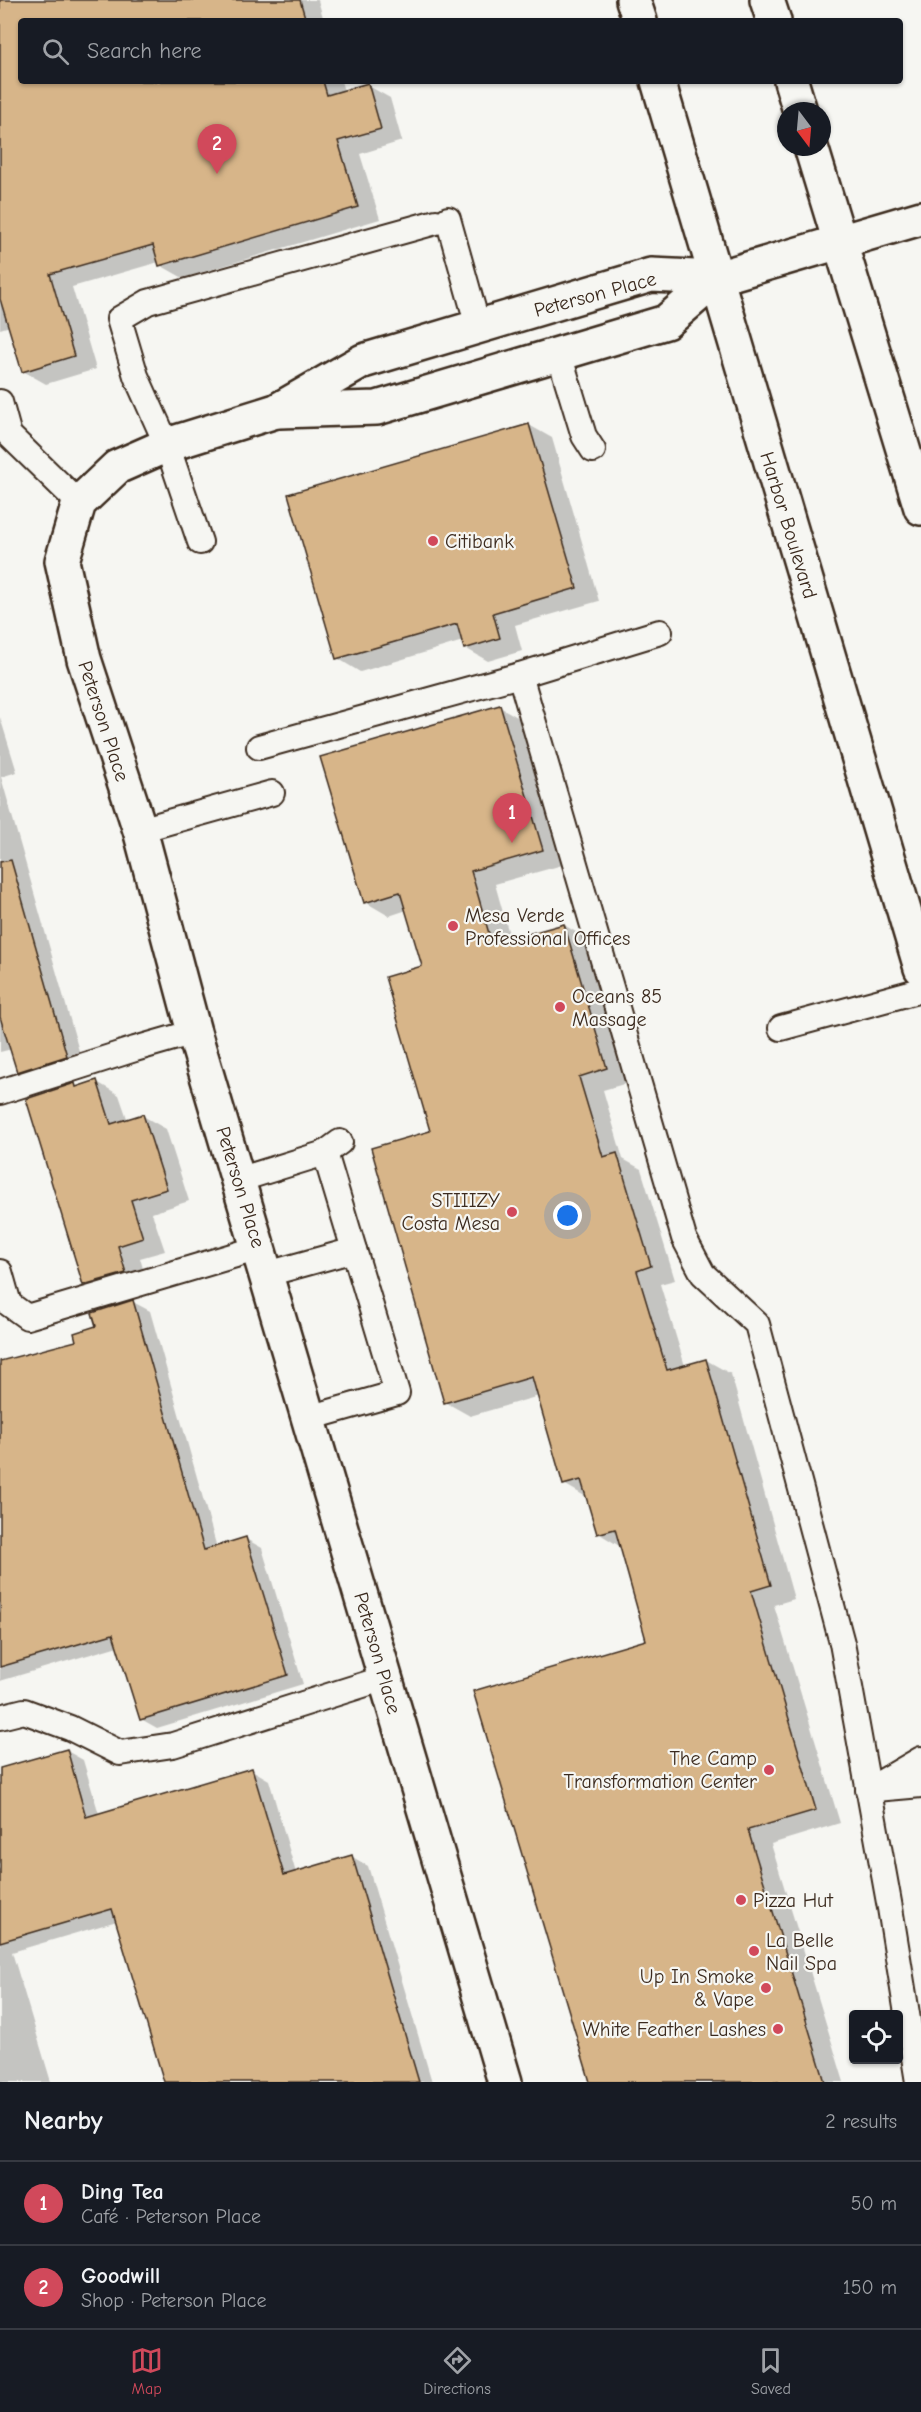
<!DOCTYPE html>
<html lang="en">
<head>
<meta charset="utf-8">
<style>
	body { margin:0; font-family:"Comic Neue",sans-serif; background:#20242c; color:#f1f3f6 }
	.controls { position:absolute; right:18px; bottom:18px; display:grid; overflow:hidden; border-radius:6px; box-shadow:0 2px 4px #0004 }
	.controls button { width:54px; height:54px; display:grid; place-items:center; padding:0; border:0; border-bottom:2px solid #363941; background:#171b24; color:#f1f3f6; font:30px sans-serif }
	.compass { position:absolute; left:777px; top:102px; width:54px; height:54px; border-radius:50%; background:#171b24; box-shadow:0 2px 4px #0004; rotate:164deg }
	.you { position:absolute; left:568px; top:1216px; width:21px; height:21px; margin:-15px; border:4px solid #fff; border-radius:50%; background:#1a73e8; box-shadow:0 0 0 9px #1a73e833 }
	.badge { display:grid; place-items:center; width:39px; height:39px; border-radius:50%; background:#d1495b; color:#fff; font-size:20px; font-weight:700 }
	.pin { position:absolute; translate:-50% -50px; filter:drop-shadow(0 2px 3px #0008) }
	.pin::after { content:''; position:absolute; top:32px; width:21px; height:18px; background:inherit; clip-path:polygon(0 0,100% 0,50% 100%) }
	.list { margin:0; padding:0; list-style:none }
	h2 { display:flex; justify-content:space-between; align-items:center; height:78px; margin:0; padding:0 24px; font-size:26px }
	h2 small { font-size:20px; font-weight:400; color:#9ea1a6 }
	.list li { display:grid; grid-template-columns:39px 1fr auto; gap:18px; align-items:center; box-sizing:border-box; height:84px; padding:0 24px; border-top:2px solid #363941 }
	.list b { display:block; font-size:22px; white-space:nowrap }
	.list p { margin:0; font-size:20px; white-space:nowrap; color:#9ea1a6 }
	.list em { font-size:20px; font-style:normal; color:#9ea1a6 }
	.icon { flex:none; width:33px; height:33px; fill:none; stroke:currentColor; stroke-width:2; stroke-linecap:round; stroke-linejoin:round }
	.map { position:relative; flex:none; width:921px; height:2082px; overflow:hidden }
	.search { position:absolute; background:#171b24; box-shadow:0 2px 4px #0004; left:18px; right:18px; top:18px; height:66px; display:flex; align-items:center; gap:15px; box-sizing:border-box; padding:0 21px; border-radius:6px; color:#9ea1a6; font-size:22px }
	.sheet { height:246px; background:#171b24 }
	nav { display:flex; justify-content:space-around; align-items:center; box-sizing:border-box; height:84px; border-top:2px solid #363941; background:#171b24; font-size:16px; color:#9ea1a6 }
	nav a { display:grid; justify-items:center; gap:3px }
	nav .on { color:#d1495b }
	.map>svg:first-child { display:block }
	.shadow { fill:#0003 }
	.building { fill:#d7b589; stroke:#3b2a1e; stroke-width:1.5 }
	.lines { fill:none; stroke-linecap:round; stroke-linejoin:round }
	.lane-casing { stroke:#3b2a1e; stroke-width:28 }
	.secondary-casing { stroke:#3b2a1e; stroke-width:38 }
	.primary-casing { stroke:#3b2a1e; stroke-width:38 }
	.lane { stroke:#f6f6f2; stroke-width:24 }
	.secondary { stroke:#f6f6f2; stroke-width:33 }
	.primary { stroke:#f6f6f2; stroke-width:33 }
	.poi-dot { fill:#d1495b; stroke:#f6f6f2; stroke-width:2 }
	.labels { text-anchor:middle; stroke-width:4.5; stroke-linejoin:round; paint-order:stroke }
	.street-label { font-size:20px; fill:#3b2a1e; stroke:#f6f6f2 }
	.poi-label { font-size:20px; fill:#3b2a1e; stroke:#f6f6f2; text-anchor:start }
</style>
</head>
<body>
<div class="map">
<svg width="921" height="2082" viewBox="0 0 921 2082">
	<rect width="100%" height="100%" fill="#f6f6f2"/>
	<filter id="ink" filterUnits="userSpaceOnUse"><feTurbulence type="fractalNoise" baseFrequency=".0167" numOctaves="2"/><feDisplacementMap in="SourceGraphic" scale="12" xChannelSelector="R" yChannelSelector="G"/><feConvolveMatrix kernelMatrix="1 2 1 2 8 2 1 2 1" color-interpolation-filters="sRGB"/></filter>
	<g filter="url(#ink)">
		<g class="shadow">
			<path d="M 0,0 L 318,0 L 324,21 L 21,21 L 21,81 L 341,81 L 344,91 L 367,85 L 390,98 L 402,141 L 360,154 L 380,219 L 183,278 L 160,265 L 159,262 L 72,287 L 96,369 L 46,384 L 23,371 L 10,326 L 0,329 Z"/>
			<path d="M 529,425 L 552,438 L 599,601 L 515,625 L 522,651 L 488,661 L 465,648 L 463,641 L 360,672 L 337,658 Z"/>
			<path d="M 500,707 L 524,721 L 566,864 L 495,884 L 511,941 L 564,925 L 588,939 L 631,1082 L 603,1090 L 623,1159 L 641,1169 L 675,1280 L 660,1284 L 685,1366 L 706,1360 L 731,1374 L 794,1599 L 774,1605 L 840,1823 L 771,1844 L 844,2082 L 591,2082 L 648,1641 L 621,1547 L 598,1533 L 588,1498 L 564,1484 L 539,1396 L 470,1416 L 445,1402 L 423,967 L 407,910 L 389,916 L 365,902 Z"/>
			<path d="M 0,717 L 17,772 L 1,777 L 83,1065 L 35,1080 L 18,1071 L 12,1049 L 0,1052 Z"/>
			<path d="M 97,1082 L 119,1095 L 128,1121 L 143,1116 L 166,1129 L 189,1201 L 152,1213 L 165,1251 L 140,1258 L 148,1286 L 107,1298 L 85,1284 L 75,1085 L 80,1087 Z"/>
			<path d="M 133,1302 L 150,1311 L 217,1548 L 246,1539 L 262,1548 L 303,1684 L 157,1728 L 141,1719 L 118,1646 L 0,1681 L 0,1363 L 78,1342 Z"/>
			<path d="M 67,1751 L 83,1760 L 99,1814 L 252,1770 L 269,1780 L 296,1873 L 351,1856 L 368,1866 L 432,2082 L 165,2082 L 117,1921 L 12,1952 L 51,2082 L 0,2082 L 0,1770 Z"/>
		</g>
		<g class="building">
			<path d="M 0,0 L 300,0 L 306,21 L 21,21 L 21,81 L 323,81 L 327,95 L 368,83 L 381,129 L 338,141 L 358,207 L 159,266 L 153,245 L 50,274 L 74,356 L 22,372 L 0,299 Z"/>
			<path d="M 529,424 L 577,588 L 493,613 L 500,638 L 464,649 L 457,624 L 336,659 L 288,494 Z"/>
			<path d="M 500,705 L 543,850 L 471,871 L 492,944 L 564,924 L 607,1068 L 579,1077 L 603,1157 L 617,1153 L 651,1266 L 637,1271 L 667,1370 L 706,1359 L 771,1585 L 751,1591 L 816,1810 L 748,1830 L 825,2082 L 590,2082 L 473,1691 L 646,1640 L 615,1529 L 597,1534 L 581,1480 L 563,1485 L 532,1377 L 444,1403 L 371,1148 L 430,1131 L 385,977 L 422,966 L 400,892 L 364,903 L 320,757 Z"/>
			<path d="M 11,860 L 67,1056 L 17,1072 L 0,1017 L 0,862 Z"/>
			<path d="M 97,1080 L 111,1124 L 143,1114 L 167,1189 L 131,1200 L 143,1238 L 118,1246 L 126,1273 L 83,1285 L 26,1099 L 75,1083 L 76,1087 Z"/>
			<path d="M 133,1300 L 204,1550 L 246,1537 L 288,1675 L 140,1720 L 113,1634 L 0,1667 L 0,1361 L 76,1341 L 74,1333 L 96,1326 L 92,1313 Z"/>
			<path d="M 67,1749 L 86,1817 L 252,1768 L 284,1875 L 352,1855 L 419,2082 L 164,2082 L 112,1909 L 0,1942 L 0,1768 Z"/>
		</g>
		<g class="lines">
			<g class="lane-casing">
				<g id="lane">
					<path d="M 448,219 L 478,326"/>
					<path d="M 559,354 L 584,436 L 593,450"/>
					<path d="M 0,402 L 9,435 L 79,503"/>
					<path d="M 200,542 L 167,445 L 136,376 L 119,319 L 148,302 L 436,222"/>
					<path d="M 520,675 L 684,1238 L 703,1274 L 757,1324 L 842,1643 L 890,1908 L 918,2082"/>
					<path d="M 259,747 L 520,675 L 660,632"/>
					<path d="M 140,830 L 272,793"/>
					<path d="M 781,1028 L 921,990"/>
					<path d="M 0,1092 L 135,1049 L 194,1032"/>
					<path d="M 238,1180 L 325,1153 L 340,1142"/>
					<path d="M 0,1272 L 9,1304 L 27,1317 L 259,1248"/>
					<path d="M 267,1274 L 354,1250"/>
					<path d="M 309,1418 L 397,1393 L 325,1153"/>
					<path d="M 0,1717 L 24,1711 L 70,1728 L 120,1753 L 173,1745 L 385,1678"/>
					<path d="M 876,1789 L 921,1785"/>
					<path d="M 868,1790 L 921,1759"/>
				</g>
			</g>
			<g class="secondary-casing">
				<g id="secondary">
					<path d="M 279,411 L 377,408 L 666,322 L 717,278"/>
					<path d="M 505,2082 L 194,1032 L 140,830 L 84,659 L 62,561 L 79,503 L 117,467 L 167,445 L 276,411 L 363,361 L 651,275 L 717,278 L 921,218"/>
				</g>
			</g>
			<g class="primary-casing">
				<g id="primary">
					<path d="M 633,0 L 640,21"/>
					<path d="M 767,0 L 774,21"/>
					<path d="M 658,81 L 921,968"/>
					<path d="M 791,81 L 800,111"/>
					<path d="M 811,147 L 921,508"/>
				</g>
			</g>
			<use href="#lane" class="lane"/>
			<use href="#secondary" class="secondary"/>
			<use href="#primary" class="primary"/>
		</g>
	</g>
	<g class="poi-dot">
		<circle cx="433" cy="541" r="6"/>
		<circle cx="453" cy="926" r="6"/>
		<circle cx="560" cy="1007" r="6"/>
		<circle cx="512" cy="1212" r="6"/>
		<circle cx="769" cy="1770" r="6"/>
		<circle cx="741" cy="1900" r="6"/>
		<circle cx="754" cy="1951" r="6"/>
		<circle cx="766" cy="1988" r="6"/>
		<circle cx="778" cy="2029" r="6"/>
	</g>
	<g class="labels">
		<g class="street-label">
			<text transform="translate(595 294) rotate(-15)" y="7">Peterson Place</text>
			<text transform="translate(789 525) rotate(73)" y="7">Harbor Boulevard</text>
			<text transform="translate(104 721) rotate(72)" y="7">Peterson Place</text>
			<text transform="translate(241 1187) rotate(73)" y="7">Peterson Place</text>
			<text transform="translate(378 1653) rotate(74)" y="7">Peterson Place</text>
		</g>
		<g class="poi-label">
			<text x="445" y="548">Citibank</text>
			<text x="465" y="922">Mesa Verde<tspan x="465" dy="23">Professional Offices</tspan></text>
			<text x="572" y="1003">Oceans 85<tspan x="572" dy="23">Massage</tspan></text>
			<text x="500" y="1207" text-anchor="end">STIIIZY<tspan x="500" dy="23">Costa Mesa</tspan></text>
			<text x="757" y="1765" text-anchor="end">The Camp<tspan x="757" dy="23">Transformation Center</tspan></text>
			<text x="753" y="1907">Pizza Hut</text>
			<text x="766" y="1947">La Belle<tspan x="766" dy="23">Nail Spa</tspan></text>
			<text x="754" y="1983" text-anchor="end">Up In Smoke<tspan x="754" dy="23">&amp; Vape</tspan></text>
			<text x="766" y="2036" text-anchor="end">White Feather Lashes</text>
		</g>
	</g>
</svg>
<div class="controls">
<button><svg class="icon" aria-label="locate" viewBox="0 0 24 24"><circle cx="12" cy="12" r="6"/><path d="M12 2v4M12 18v4M2 12h4M18 12h4"/></svg></button>
</div>
<svg class="compass" viewBox="-18 -18 36 36"><path d="M0-13l5 13h-10z" fill="#e53935"/><path d="M0 13l5-13h-10z" fill="#9ea1a6"/></svg>
<div class="you"></div>
<div class="pin badge" style="left:512px;top:843px">1</div>
<div class="pin badge" style="left:217px;top:174px">2</div>
<div class="search"><svg class="icon" aria-label="search" viewBox="0 0 24 24"><circle cx="10" cy="10" r="6"/><path d="M15 15l6 6"/></svg>Search here</div>
</div>
<section class="sheet">
<h2>Nearby<small>2 results</small></h2>
<ul class="list">
<li><span class="badge">1</span><div><b>Ding Tea</b><p>Café · Peterson Place</p></div><em>50 m</em></li>
<li><span class="badge">2</span><div><b>Goodwill</b><p>Shop · Peterson Place</p></div><em>150 m</em></li>
</ul>
</section>
<nav>
<a class="on"><svg class="icon" aria-label="map" viewBox="0 0 24 24"><path d="M3 6l6-2 6 2 6-2v14l-6 2-6-2-6 2zM9 4v14M15 6v14"/></svg>Map</a>
<a><svg class="icon" aria-label="directions" viewBox="0 0 24 24"><path d="M12 3l9 9-9 9-9-9zM9 14v-3h6M13 9l2 2-2 2"/></svg>Directions</a>
<a><svg class="icon" aria-label="saved" viewBox="0 0 24 24"><path d="M7 4h10v16l-5-4-5 4z"/></svg>Saved</a>
</nav>
</body>
</html>
